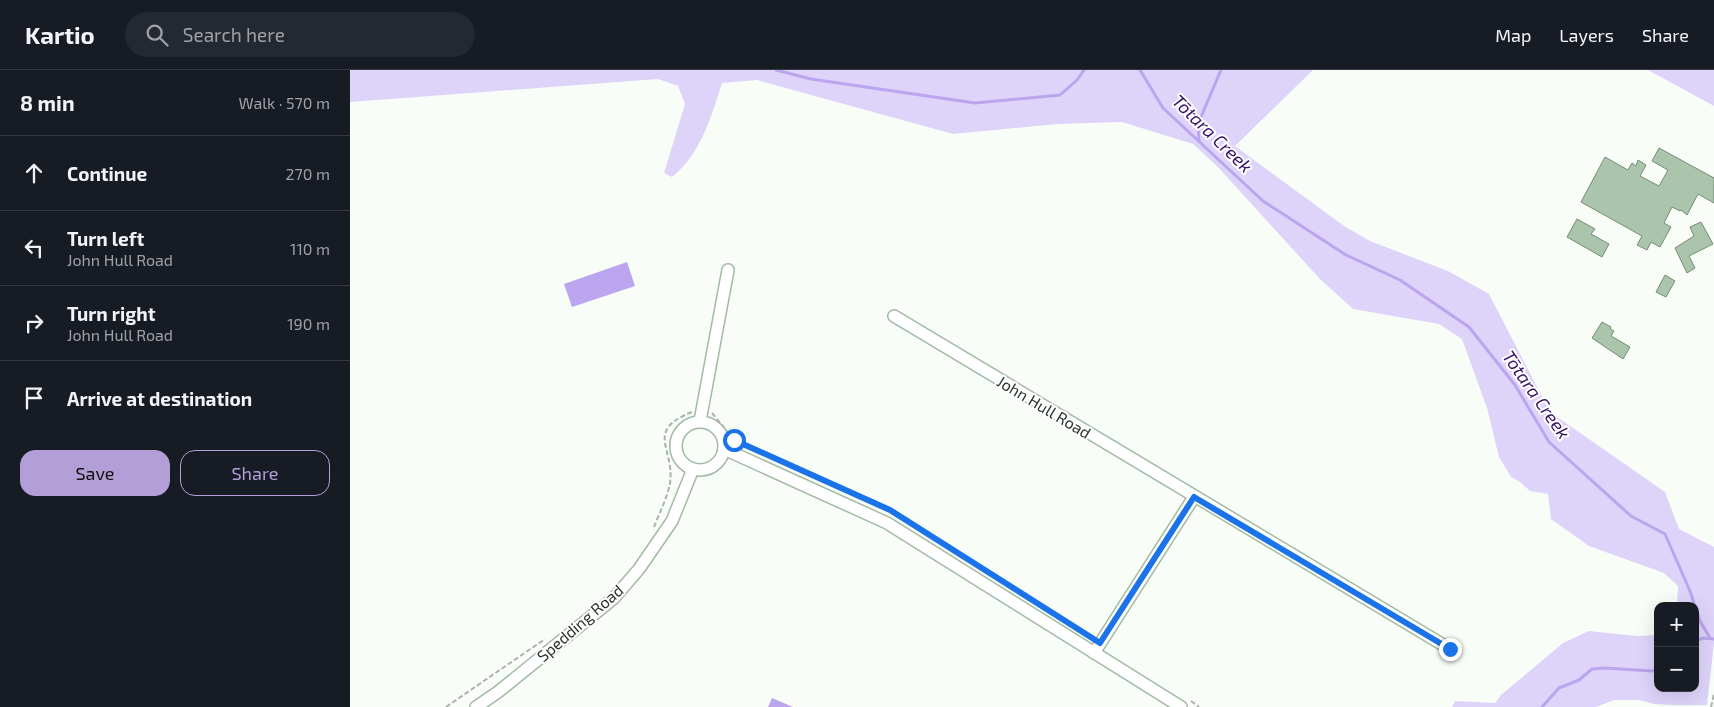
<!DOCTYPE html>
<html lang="en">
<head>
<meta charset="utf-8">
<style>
	body { margin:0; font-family:"Exo 2",sans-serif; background:#242831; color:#f1f3f6 }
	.controls { position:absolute; right:15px; bottom:15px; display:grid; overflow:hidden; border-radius:10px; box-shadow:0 5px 20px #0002 }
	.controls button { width:45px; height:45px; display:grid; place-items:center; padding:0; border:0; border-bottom:1px solid #363941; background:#171b24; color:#f1f3f6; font:25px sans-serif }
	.stop { position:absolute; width:15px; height:15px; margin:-11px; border:4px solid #1a73e8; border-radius:50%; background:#fff }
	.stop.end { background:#1a73e8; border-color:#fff; box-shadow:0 1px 5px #0008 }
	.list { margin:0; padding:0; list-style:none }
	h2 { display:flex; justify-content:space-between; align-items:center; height:65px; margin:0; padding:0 20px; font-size:21px }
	h2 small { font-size:16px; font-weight:400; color:#9ea1a6 }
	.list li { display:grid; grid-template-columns:32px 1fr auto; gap:15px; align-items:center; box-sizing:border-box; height:75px; padding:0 20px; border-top:1px solid #363941 }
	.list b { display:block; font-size:19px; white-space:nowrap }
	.list p { margin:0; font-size:16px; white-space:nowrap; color:#9ea1a6 }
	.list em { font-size:16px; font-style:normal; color:#9ea1a6 }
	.actions { display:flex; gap:10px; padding:15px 20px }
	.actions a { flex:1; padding:11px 0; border:1px solid #b39fd7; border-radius:15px; text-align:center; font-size:18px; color:#b39fd7 }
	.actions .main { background:#b39fd7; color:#111 }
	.icon { flex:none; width:28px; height:28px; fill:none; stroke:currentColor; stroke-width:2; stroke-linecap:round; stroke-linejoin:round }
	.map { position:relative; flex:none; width:1364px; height:637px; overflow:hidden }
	header { display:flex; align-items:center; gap:30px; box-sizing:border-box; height:70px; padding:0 25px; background:#171b24; border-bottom:1px solid #363941 }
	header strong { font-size:24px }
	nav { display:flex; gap:28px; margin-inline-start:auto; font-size:18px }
	.search { width:350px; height:45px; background:#242831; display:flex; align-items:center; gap:12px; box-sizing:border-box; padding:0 18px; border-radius:28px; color:#9ea1a6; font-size:19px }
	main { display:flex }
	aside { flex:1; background:#171b24 }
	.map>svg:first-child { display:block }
	.green { fill:#ded4fa }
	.water { fill:#baa5ee }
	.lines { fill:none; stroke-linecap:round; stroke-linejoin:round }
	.stream { stroke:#baa5ee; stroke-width:3 }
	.building { fill:#abc4ac; stroke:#748c75 }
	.minor-casing { stroke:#a2bba3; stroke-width:14 }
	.path { stroke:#abb2ab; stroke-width:2; stroke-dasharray:5 2.5; stroke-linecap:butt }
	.minor { stroke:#fff; stroke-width:11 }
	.route { stroke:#1a73e8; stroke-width:6 }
	.labels { text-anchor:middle; stroke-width:4; stroke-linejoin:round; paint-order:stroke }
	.street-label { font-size:16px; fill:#2b352c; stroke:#fff }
	.water-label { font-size:18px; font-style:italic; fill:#361266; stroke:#fff }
</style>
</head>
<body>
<header>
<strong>Kartio</strong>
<div class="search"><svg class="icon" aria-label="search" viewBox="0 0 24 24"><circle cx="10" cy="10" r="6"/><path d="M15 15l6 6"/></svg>Search here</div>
<nav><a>Map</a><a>Layers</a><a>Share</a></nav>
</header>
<main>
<aside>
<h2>8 min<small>Walk · 570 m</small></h2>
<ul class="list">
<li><svg class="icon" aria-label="ahead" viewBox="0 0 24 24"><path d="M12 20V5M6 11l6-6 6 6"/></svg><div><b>Continue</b></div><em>270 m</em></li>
<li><svg class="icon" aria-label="left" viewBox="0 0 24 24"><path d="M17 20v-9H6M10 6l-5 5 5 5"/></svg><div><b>Turn left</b><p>John Hull Road</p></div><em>110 m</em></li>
<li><svg class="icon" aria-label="right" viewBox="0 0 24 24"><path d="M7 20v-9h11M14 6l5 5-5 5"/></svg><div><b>Turn right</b><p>John Hull Road</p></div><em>190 m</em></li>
<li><svg class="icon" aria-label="arrive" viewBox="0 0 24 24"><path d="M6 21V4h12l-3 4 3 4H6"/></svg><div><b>Arrive at destination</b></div></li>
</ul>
<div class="actions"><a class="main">Save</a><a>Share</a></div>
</aside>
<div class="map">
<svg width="1364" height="637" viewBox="0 0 1364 637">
	<rect width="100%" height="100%" fill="#f8fdf8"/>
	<g class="green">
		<path d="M 0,0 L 963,0 L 885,76 L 994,156 L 1020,171 L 1098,201 L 1139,224 L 1200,342 L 1315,422 L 1329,459 L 1364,477 L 1364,573 L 1357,635 L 1324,635 L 1304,634 L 1289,630 L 1264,630 L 1246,637 L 1102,637 L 1105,631 L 1145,633 L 1151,625 L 1213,573 L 1239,561 L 1287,566 L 1308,565 L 1308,618 L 1345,618 L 1345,536 L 1327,536 L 1328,516 L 1314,503 L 1239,476 L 1201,449 L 1198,424 L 1180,421 L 1170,412 L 1161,407 L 1149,387 L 1137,338 L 1112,269 L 1089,254 L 1003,239 L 970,209 L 866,95 L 843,74 L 772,52 L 707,54 L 603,64 L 407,10 L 372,13 C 361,47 351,84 322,107 L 314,103 L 335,34 L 328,16 L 308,9 L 0,32 Z"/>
		<path d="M 1298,0 L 1364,0 L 1364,36 Z"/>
	</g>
	<g class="water">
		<path d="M 277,192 L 285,216 L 222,237 L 214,214 Z"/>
		<path d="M 422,628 L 443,637 L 418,637 Z"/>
	</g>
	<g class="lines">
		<g class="stream">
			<path d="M 426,0 L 461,9 L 625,33 L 710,25 L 727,10 L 734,0"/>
			<path d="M 790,0 L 813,38 L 913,131 L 996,185 L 1050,210 L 1119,257 L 1165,315 L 1199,372 L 1281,446 L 1315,464 L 1340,521 L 1350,551 L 1360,568"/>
			<path d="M 849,72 L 848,54 L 871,0"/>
			<path d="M 1345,571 L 1353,568 L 1364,569"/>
			<path d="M 1192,637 L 1209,618 L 1229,610 L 1242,599 L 1255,598 L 1302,601 L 1308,600"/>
		</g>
	</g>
	<g class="building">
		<path d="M 1309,78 L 1364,108 L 1364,133 L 1348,124 L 1337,145 L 1331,140 L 1330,141 L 1322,137 L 1314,153 L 1321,157 L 1310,177 L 1301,172 L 1297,180 L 1287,175 L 1292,166 L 1231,132 L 1255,87 L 1278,100 L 1282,93 L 1286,96 L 1288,90 L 1296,95 L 1290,106 L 1309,116 L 1318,100 L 1302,91 Z"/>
		<path d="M 1227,149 L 1245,159 L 1241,164 L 1259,174 L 1252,187 L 1217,167 Z"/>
		<path d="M 1351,152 L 1363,174 L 1339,186 L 1345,198 L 1337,203 L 1325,178 L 1344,166 L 1340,157 Z"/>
		<path d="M 1315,205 L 1325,211 L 1316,227 L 1306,222 Z"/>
		<path d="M 1252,252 L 1261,257 L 1260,259 L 1264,261 L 1261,266 L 1280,277 L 1273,289 L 1242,268 Z"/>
	</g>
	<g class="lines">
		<g class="minor-casing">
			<g id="minor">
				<path d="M 544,246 L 1100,579"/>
				<path d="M 350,351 L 378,200"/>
				<circle cx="350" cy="376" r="24"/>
				<path d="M 374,379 L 537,453 L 831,637"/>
				<path d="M 744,583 L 844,427"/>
				<path d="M 126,637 L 148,622 L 264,528 L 289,499 L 322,451 L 343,399"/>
			</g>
		</g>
		<g class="path">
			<path d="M 362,343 L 384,370 L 540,440 L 683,530"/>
			<path d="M 304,457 C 309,444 318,426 320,413 C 325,378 294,361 342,342"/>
			<path d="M 841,631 L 849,637"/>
			<path d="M 96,637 L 195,569"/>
			<path d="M 1361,637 L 1364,624"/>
		</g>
		<use href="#minor" class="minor"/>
	</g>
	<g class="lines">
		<path class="route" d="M 384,370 L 540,440 L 750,573 L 844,427 L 1100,579"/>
	</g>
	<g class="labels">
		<g class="street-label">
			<text transform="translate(694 337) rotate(31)" y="6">John Hull Road</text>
			<text transform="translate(230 553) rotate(-41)" y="6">Spedding Road</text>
		</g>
		<g class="water-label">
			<text transform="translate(862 64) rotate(44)" y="6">Tōtara Creek</text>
			<text transform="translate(1186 325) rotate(55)" y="6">Tōtara Creek</text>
		</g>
	</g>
</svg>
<div class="controls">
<button>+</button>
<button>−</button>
</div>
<div class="stop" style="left:384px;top:370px"></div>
<div class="stop end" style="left:1100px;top:579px"></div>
</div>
</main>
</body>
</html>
